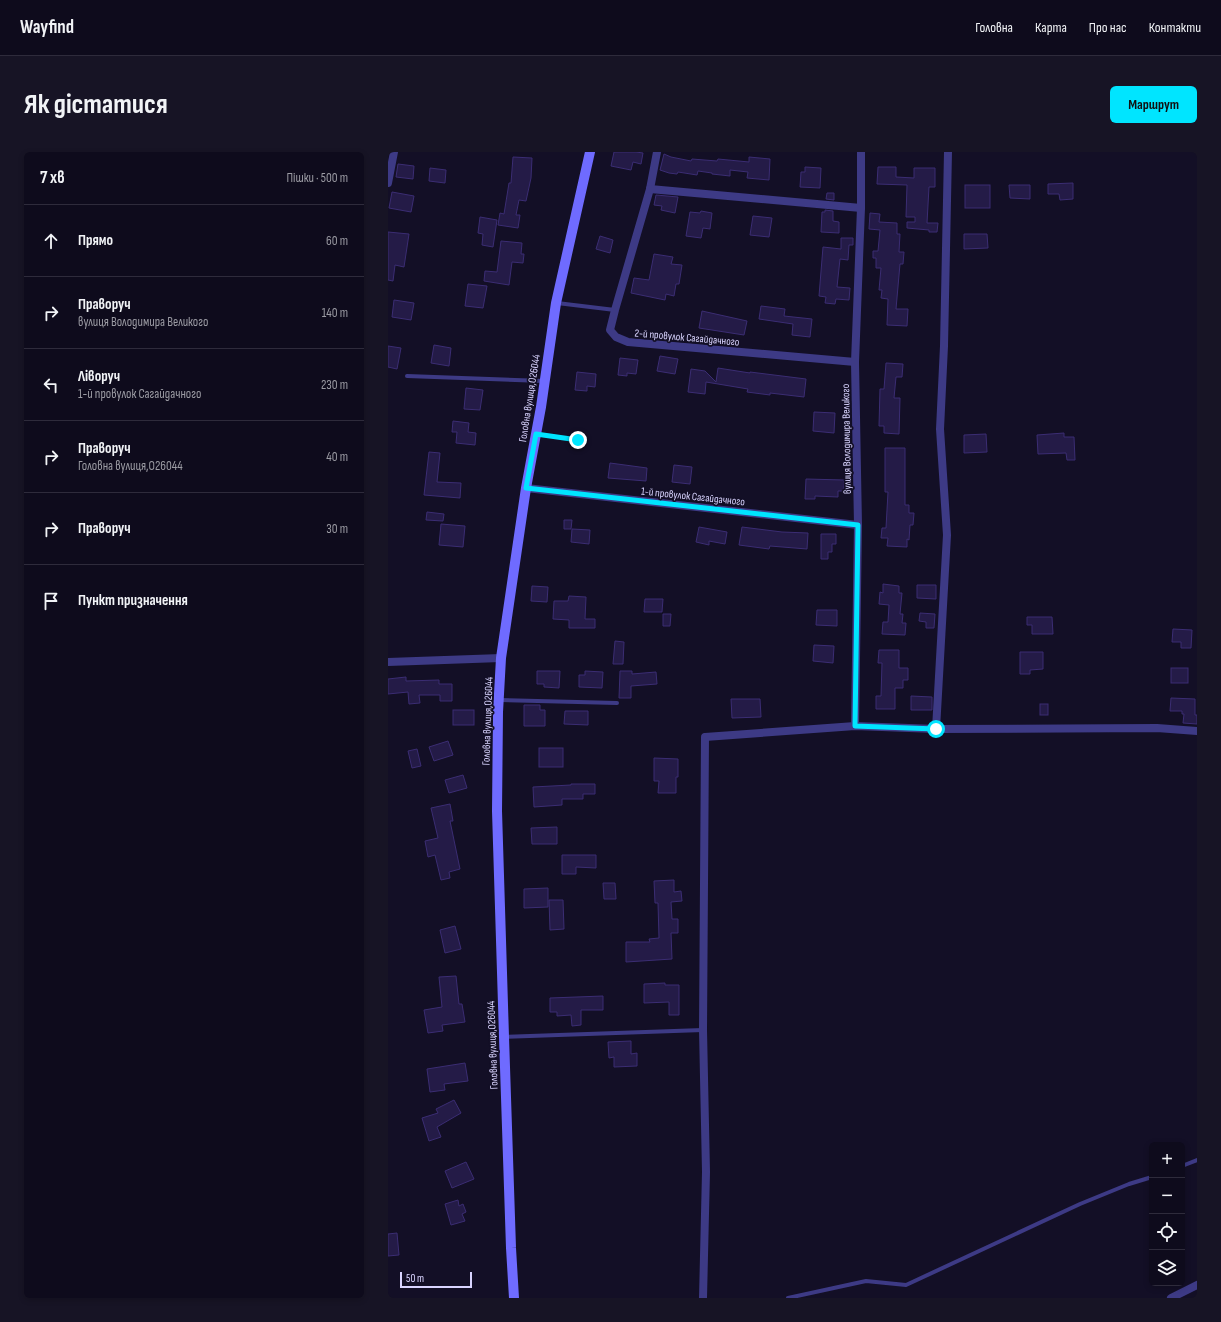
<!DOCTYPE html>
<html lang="uk">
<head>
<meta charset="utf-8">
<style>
	body { margin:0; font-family:"Sofia Sans Condensed",sans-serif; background:#171425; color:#f1f3f6 }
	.controls { position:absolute; right:12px; bottom:12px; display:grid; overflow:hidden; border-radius:6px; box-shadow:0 2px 6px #0003 }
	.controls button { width:36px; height:36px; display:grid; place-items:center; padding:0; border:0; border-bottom:1px solid #2e2b3b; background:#0e0b1c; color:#f1f3f6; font:20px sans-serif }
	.scale { position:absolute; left:12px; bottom:10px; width:72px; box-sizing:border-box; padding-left:4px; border:2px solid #d9d4ff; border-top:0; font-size:11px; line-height:14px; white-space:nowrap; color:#d9d4ff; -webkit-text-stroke:3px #130f26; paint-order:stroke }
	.stop { position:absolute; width:12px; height:12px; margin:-9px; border:3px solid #00e5ff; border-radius:50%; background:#fff }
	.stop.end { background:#00e5ff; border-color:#fff; box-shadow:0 1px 4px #0008 }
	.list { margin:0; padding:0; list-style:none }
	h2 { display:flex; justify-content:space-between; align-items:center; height:52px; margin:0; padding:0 16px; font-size:17px }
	h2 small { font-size:13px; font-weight:400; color:#9b9ba3 }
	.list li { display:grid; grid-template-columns:26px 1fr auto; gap:12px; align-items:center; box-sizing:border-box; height:72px; padding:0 16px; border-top:1px solid #2e2b3b }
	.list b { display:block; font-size:15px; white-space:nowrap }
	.list p { margin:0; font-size:13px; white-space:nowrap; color:#9b9ba3 }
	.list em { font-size:13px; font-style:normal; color:#9b9ba3 }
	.icon { flex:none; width:22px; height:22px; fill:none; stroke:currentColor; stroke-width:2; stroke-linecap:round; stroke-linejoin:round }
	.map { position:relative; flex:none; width:809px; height:1146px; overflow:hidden; border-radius:6px }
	header { display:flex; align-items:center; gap:24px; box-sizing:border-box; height:56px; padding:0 20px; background:#0e0b1c; border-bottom:1px solid #2e2b3b }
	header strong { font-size:19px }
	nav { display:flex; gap:22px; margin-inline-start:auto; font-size:14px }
	.intro { display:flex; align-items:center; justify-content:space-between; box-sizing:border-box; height:96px; padding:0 24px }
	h1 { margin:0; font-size:28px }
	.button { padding:10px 18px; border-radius:6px; background:#00e5ff; color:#111; font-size:14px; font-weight:700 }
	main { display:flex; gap:24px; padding:0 24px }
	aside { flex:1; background:#0e0b1c; border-radius:6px; box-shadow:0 2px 6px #0003 }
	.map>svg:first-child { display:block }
	.building { fill:#241b47; stroke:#3b2d73 }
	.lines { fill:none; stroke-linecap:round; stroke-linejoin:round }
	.path { stroke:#2fb8b0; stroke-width:1.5; stroke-dasharray:2 3; stroke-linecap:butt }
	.service { stroke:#3d3a85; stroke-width:4 }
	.minor { stroke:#3d3a85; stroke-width:8 }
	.secondary { stroke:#6f6bff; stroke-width:10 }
	.route { stroke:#00e5ff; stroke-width:5 }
	.labels { text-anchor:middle; stroke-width:3.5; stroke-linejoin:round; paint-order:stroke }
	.street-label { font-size:11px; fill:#d9d4ff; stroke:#130f26 }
</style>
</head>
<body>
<header>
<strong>Wayfind</strong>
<nav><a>Головна</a><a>Карта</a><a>Про нас</a><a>Контакти</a></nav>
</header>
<div class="intro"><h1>Як дістатися</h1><a class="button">Маршрут</a></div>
<main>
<aside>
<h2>7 хв<small>Пішки · 500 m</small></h2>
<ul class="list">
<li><svg class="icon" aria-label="ahead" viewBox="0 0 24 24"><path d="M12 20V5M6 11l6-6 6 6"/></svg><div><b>Прямо</b></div><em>60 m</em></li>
<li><svg class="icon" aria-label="right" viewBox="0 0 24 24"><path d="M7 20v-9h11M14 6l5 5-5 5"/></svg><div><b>Праворуч</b><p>вулиця Володимира Великого</p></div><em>140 m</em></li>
<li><svg class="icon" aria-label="left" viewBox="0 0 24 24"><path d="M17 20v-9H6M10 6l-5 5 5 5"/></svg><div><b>Ліворуч</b><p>1-й провулок Сагайдачного</p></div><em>230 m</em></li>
<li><svg class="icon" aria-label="right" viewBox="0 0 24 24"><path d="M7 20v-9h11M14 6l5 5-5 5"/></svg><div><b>Праворуч</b><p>Головна вулиця,О26044</p></div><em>40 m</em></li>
<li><svg class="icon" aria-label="right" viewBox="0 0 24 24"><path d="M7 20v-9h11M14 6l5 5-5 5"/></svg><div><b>Праворуч</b></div><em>30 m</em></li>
<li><svg class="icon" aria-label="arrive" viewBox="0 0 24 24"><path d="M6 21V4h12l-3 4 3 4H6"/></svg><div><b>Пункт призначення</b></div></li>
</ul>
</aside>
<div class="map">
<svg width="809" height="1146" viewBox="0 0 809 1146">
	<rect width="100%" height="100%" fill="#130f26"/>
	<g class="building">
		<path d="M 226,0 L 248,0 L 255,1 L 253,12 L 245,10 L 243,18 L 223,14 Z"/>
		<path d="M 276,2 L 283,5 L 303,9 L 304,7 L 329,9 L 330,7 L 361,10 L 361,5 L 382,7 L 381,28 L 359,26 L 360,20 L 342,18 L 342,24 L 324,22 L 324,21 L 310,19 L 309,23 L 290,20 L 289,22 L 281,21 L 272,18 Z"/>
		<path d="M 125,5 L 144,6 L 143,26 L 138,49 L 131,48 L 128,63 L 132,63 L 130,76 L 110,73 L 112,61 L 116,62 L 121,31 L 123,31 Z"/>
		<path d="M 10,12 L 26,14 L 25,27 L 8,25 Z"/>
		<path d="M 417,15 L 433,16 L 432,36 L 412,35 L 413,20 L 417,20 Z"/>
		<path d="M 490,15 L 508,15 L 508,25 L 526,26 L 526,16 L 547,16 L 547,35 L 541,35 L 539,71 L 550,71 L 549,80 L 541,80 L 541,78 L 519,76 L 519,70 L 527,70 L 527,65 L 518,65 L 519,33 L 489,32 Z"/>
		<path d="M 42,16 L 58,18 L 57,31 L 41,29 Z"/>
		<path d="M 685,31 L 685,47 L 672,48 L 671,42 L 660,42 L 660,32 Z"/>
		<rect x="577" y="33" width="25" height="23"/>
		<path d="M 621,33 L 642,33 L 642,47 L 622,46 Z"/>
		<path d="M 4,40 L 26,44 L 23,60 L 1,56 Z"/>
		<path d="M 439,41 L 446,41 L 446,48 L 438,47 Z"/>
		<path d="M 268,43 L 290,45 L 287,61 L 273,58 L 274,54 L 266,53 Z"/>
		<path d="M 437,58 L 445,59 L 445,69 L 451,70 L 451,81 L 433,80 L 434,60 L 437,60 Z"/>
		<path d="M 313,59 L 324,61 L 322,77 L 315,76 L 313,86 L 298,84 L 302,60 L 312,61 Z"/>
		<path d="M 482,61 L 492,62 L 491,70 L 509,71 L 509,82 L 512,82 L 511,100 L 516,100 L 515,112 L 512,112 L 508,157 L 520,157 L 519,174 L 499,173 L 500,147 L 493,146 L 494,138 L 491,138 L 493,116 L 488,116 L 488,106 L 485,106 L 485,99 L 490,99 L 492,78 L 481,77 Z"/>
		<path d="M 365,64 L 384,66 L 381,85 L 362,83 Z"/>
		<path d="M 92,65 L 109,68 L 105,95 L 94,93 L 95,82 L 90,81 Z"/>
		<path d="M 0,80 L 21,82 L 16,115 L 7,113 L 5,129 L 0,128 Z"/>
		<path d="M 576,82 L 599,82 L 600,96 L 576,97 Z"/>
		<path d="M 212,84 L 225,88 L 222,101 L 208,97 Z"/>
		<path d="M 453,86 L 465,86 L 465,93 L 461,93 L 460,108 L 452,107 L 449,135 L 462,136 L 461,148 L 448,147 L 447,152 L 437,151 L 438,145 L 431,144 L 435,95 L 453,97 Z"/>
		<path d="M 113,89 L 134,91 L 133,102 L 136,102 L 135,111 L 124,110 L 121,133 L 96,129 L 97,119 L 109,120 Z"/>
		<path d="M 266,102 L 285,105 L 283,112 L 294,113 L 291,132 L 288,132 L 286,144 L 278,142 L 277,148 L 243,141 L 246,126 L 261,128 Z"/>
		<path d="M 80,132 L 99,134 L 95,156 L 77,154 Z"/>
		<path d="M 6,148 L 26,151 L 23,168 L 4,165 Z"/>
		<path d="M 373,154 L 397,157 L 396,164 L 424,167 L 422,185 L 404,183 L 405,172 L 371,167 Z"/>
		<path d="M 314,159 L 359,169 L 356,183 L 311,176 Z"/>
		<path d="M 46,193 L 63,196 L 61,214 L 43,211 Z"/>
		<path d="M 0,194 L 13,196 L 9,217 L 0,215 Z"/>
		<path d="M 272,204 L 290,207 L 287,222 L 269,219 Z"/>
		<path d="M 232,206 L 250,208 L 248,222 L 239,221 L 239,224 L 230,223 Z"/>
		<path d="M 498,211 L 515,212 L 514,225 L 508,225 L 506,246 L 512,246 L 511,282 L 496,281 L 496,274 L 491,274 L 492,237 L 496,237 Z"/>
		<path d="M 330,216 L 362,221 L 362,220 L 418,227 L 416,245 L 382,241 L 382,243 L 359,240 L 360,237 L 318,230 L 317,242 L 300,240 L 303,217 L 317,219 L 328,230 Z"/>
		<path d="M 189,220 L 208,222 L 207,235 L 199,234 L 199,239 L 187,238 Z"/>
		<path d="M 78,236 L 95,238 L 92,258 L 76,257 Z"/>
		<path d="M 426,260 L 447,261 L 446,281 L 425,279 Z"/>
		<path d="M 65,269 L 81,271 L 80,280 L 88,281 L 87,293 L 68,291 L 69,280 L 64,280 Z"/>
		<path d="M 676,281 L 676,285 L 686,285 L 687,308 L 679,308 L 678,301 L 650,302 L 649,283 Z"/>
		<path d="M 598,282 L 599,300 L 576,301 L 576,283 Z"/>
		<path d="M 497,296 L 517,296 L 517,353 L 521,353 L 521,361 L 526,361 L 525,373 L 522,373 L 521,388 L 519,387 L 519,395 L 499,394 L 500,386 L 493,386 L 494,376 L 498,376 L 500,340 L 497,340 Z"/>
		<path d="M 41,300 L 52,301 L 49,330 L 73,331 L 72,346 L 36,343 Z"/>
		<path d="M 222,311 L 259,316 L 258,329 L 220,326 Z"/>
		<path d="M 286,313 L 304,315 L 302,332 L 284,330 Z"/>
		<path d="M 418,327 L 456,328 L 456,339 L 450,339 L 450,345 L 427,344 L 427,347 L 417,347 Z"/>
		<path d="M 39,360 L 56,362 L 55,369 L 38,368 Z"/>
		<path d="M 176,368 L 184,368 L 183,377 L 176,377 Z"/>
		<path d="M 53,372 L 77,374 L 75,395 L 51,393 Z"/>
		<path d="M 311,375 L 339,380 L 337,392 L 321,389 L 321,393 L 308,390 Z"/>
		<path d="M 354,375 L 394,380 L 420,381 L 419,397 L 382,394 L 381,397 L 351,393 Z"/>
		<path d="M 184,377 L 202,378 L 201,392 L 183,390 Z"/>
		<path d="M 433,382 L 448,382 L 448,392 L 444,392 L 444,400 L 440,400 L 440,407 L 433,407 Z"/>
		<path d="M 495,432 L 511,434 L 511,441 L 514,441 L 512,462 L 515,462 L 514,471 L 518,471 L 517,483 L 494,482 L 495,470 L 500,470 L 501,453 L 491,452 L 492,440 L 495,441 Z"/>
		<path d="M 529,433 L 548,433 L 548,447 L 529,446 Z"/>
		<path d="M 144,434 L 160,435 L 159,450 L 143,449 Z"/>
		<path d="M 181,444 L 198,445 L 197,467 L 207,467 L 207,476 L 181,476 L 181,468 L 165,467 L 166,449 L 180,449 Z"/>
		<path d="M 257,447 L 275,447 L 274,460 L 256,460 Z"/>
		<path d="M 429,458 L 449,458 L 449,474 L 428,473 Z"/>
		<path d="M 532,461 L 547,462 L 546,476 L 538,476 L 538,470 L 531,469 Z"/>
		<path d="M 275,462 L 283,462 L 282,474 L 275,474 Z"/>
		<path d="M 639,465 L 664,465 L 665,482 L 644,482 L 644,473 L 639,473 Z"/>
		<path d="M 785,477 L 804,478 L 803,496 L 793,496 L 793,490 L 784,490 Z"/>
		<path d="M 227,489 L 236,490 L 235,512 L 225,512 Z"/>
		<path d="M 426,493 L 446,494 L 445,511 L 425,509 Z"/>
		<path d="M 491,498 L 511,498 L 511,516 L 520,516 L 520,528 L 515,528 L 515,536 L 507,536 L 507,557 L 488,557 L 488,544 L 493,544 L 494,511 L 490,511 Z"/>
		<path d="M 632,500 L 655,500 L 655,517 L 642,518 L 642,522 L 632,522 Z"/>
		<rect x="783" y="516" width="17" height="15"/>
		<path d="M 149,519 L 172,519 L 171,536 L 156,535 L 156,532 L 149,532 Z"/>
		<path d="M 197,519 L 215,520 L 214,536 L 191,535 L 191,523 L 197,523 Z"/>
		<path d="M 232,519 L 244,519 L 244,522 L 268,520 L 269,532 L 243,534 L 243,546 L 231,546 Z"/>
		<path d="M 18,525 L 18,529 L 51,528 L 51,532 L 64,532 L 64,549 L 52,549 L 52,543 L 31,543 L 32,551 L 21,552 L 20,540 L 0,542 L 0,527 Z"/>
		<path d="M 523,544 L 544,545 L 544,558 L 523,558 Z"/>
		<path d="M 783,546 L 807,547 L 807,563 L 809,563 L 809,572 L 795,571 L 796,562 L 794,562 L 794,559 L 782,559 Z"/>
		<path d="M 343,547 L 372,547 L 373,565 L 344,566 Z"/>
		<rect x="652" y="552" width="8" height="11"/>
		<path d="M 136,553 L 152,553 L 152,558 L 157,558 L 157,574 L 136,574 Z"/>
		<rect x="65" y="558" width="21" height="15"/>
		<path d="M 177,559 L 200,559 L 200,573 L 176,572 Z"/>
		<path d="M 60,589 L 65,603 L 46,609 L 41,595 Z"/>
		<rect x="151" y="596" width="24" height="19"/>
		<path d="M 29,597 L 33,614 L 24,616 L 20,599 Z"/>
		<path d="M 266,606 L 290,607 L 290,625 L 288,625 L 288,641 L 270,641 L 271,629 L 266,629 Z"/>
		<path d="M 75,623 L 79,636 L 61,641 L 57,628 Z"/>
		<path d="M 183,632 L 207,632 L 207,642 L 195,642 L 195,647 L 174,647 L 174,653 L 146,655 L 145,635 L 183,633 Z"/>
		<path d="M 62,652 L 65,669 L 62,669 L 72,717 L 61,720 L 62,726 L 53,728 L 47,703 L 40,705 L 37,689 L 50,686 L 43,656 Z"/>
		<path d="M 169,675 L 169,692 L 144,692 L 143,676 Z"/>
		<path d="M 174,703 L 208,703 L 208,716 L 188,715 L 188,722 L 174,722 Z"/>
		<path d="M 286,728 L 286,740 L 293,739 L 294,749 L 283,750 L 284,767 L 290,767 L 290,781 L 283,781 L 284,807 L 238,810 L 238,790 L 262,790 L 261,787 L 271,786 L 270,751 L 267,751 L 266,729 Z"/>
		<path d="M 215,731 L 227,731 L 228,747 L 216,747 Z"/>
		<path d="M 160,736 L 160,755 L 136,756 L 136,737 Z"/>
		<path d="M 161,748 L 175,748 L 176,777 L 162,778 Z"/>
		<path d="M 67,774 L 73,797 L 57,801 L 52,778 Z"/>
		<path d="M 68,824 L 71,852 L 74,852 L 77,870 L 54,873 L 55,879 L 40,881 L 36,858 L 54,855 L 51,825 Z"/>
		<path d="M 277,831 L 277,833 L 291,833 L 291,863 L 281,863 L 281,850 L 256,851 L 256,832 Z"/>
		<path d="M 215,844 L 215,858 L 193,858 L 193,873 L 184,874 L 183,863 L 169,864 L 169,860 L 162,860 L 162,846 Z"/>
		<path d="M 243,889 L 243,902 L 249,901 L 249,914 L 226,915 L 226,905 L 221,906 L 220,890 Z"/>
		<path d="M 77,911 L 80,929 L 56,932 L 57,938 L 42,940 L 39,917 Z"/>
		<path d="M 66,948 L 73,961 L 49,975 L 53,985 L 41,989 L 34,966 L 50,961 L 48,957 Z"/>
		<path d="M 78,1010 L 86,1027 L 64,1036 L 57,1019 Z"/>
		<path d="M 70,1048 L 71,1054 L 75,1052 L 78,1060 L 74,1062 L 77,1069 L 63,1073 L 57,1052 Z"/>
		<path d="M 9,1081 L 11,1103 L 0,1104 L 0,1082 Z"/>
	</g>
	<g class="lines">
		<path class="path" d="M 158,283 L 190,288"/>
		<g class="service">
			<path d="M 169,151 L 227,158"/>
			<path d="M 19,224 L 156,229"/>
			<path d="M 112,548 L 229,551"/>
			<path d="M 116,885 L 315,878"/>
			<path d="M 794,1014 L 809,1008"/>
			<path d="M 400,1146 L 478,1129 L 518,1133 L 692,1052 L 741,1032 L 764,1025"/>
		</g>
		<g class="minor">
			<path d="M 269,0 L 262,37 L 227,158 L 222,178 L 228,185 L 240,190 L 467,210"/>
			<path d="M 0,31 L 6,0"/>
			<path d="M 262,37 L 473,56"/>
			<path d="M 138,336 L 470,373"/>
			<path d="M 0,510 L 113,506"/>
			<path d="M 467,574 L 470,373 L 467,210 L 473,56 L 473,0"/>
			<path d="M 548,577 L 559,383 L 552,277 L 556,194 L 560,0"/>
			<path d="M 315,1146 L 318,1020 L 315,878 L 317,585 L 467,574 L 548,577 L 769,576 L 809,579"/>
			<path d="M 783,1146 L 809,1133"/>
		</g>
		<path class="secondary" d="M 126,1146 L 123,1096 L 116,885 L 109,659 L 110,560 L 113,506 L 138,336 L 153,255 L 168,151 L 202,0"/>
	</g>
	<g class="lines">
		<path class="route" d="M 190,288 L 148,282 L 138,336 L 470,373 L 467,574 L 548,577"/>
	</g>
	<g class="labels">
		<g class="street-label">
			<text transform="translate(299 185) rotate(5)" y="4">2-й провулок Сагайдачного</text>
			<text transform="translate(141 246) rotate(-81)" y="4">Головна вулиця,О26044</text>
			<text transform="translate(458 287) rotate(-91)" y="4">вулиця Володимира Великого</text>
			<text transform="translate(305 344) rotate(6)" y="4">1-й провулок Сагайдачного</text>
			<text transform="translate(99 569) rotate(-88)" y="4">Головна вулиця,О26044</text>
			<text transform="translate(104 893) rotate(-92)" y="4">Головна вулиця,О26044</text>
		</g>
	</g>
</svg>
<div class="controls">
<button>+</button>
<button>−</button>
<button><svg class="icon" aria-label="locate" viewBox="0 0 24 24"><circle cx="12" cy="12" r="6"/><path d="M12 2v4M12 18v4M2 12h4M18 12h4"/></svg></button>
<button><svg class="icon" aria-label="layers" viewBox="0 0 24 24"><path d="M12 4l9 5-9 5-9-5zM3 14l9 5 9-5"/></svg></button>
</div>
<div class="scale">50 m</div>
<div class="stop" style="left:548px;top:577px"></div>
<div class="stop end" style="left:190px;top:288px"></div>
</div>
</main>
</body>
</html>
